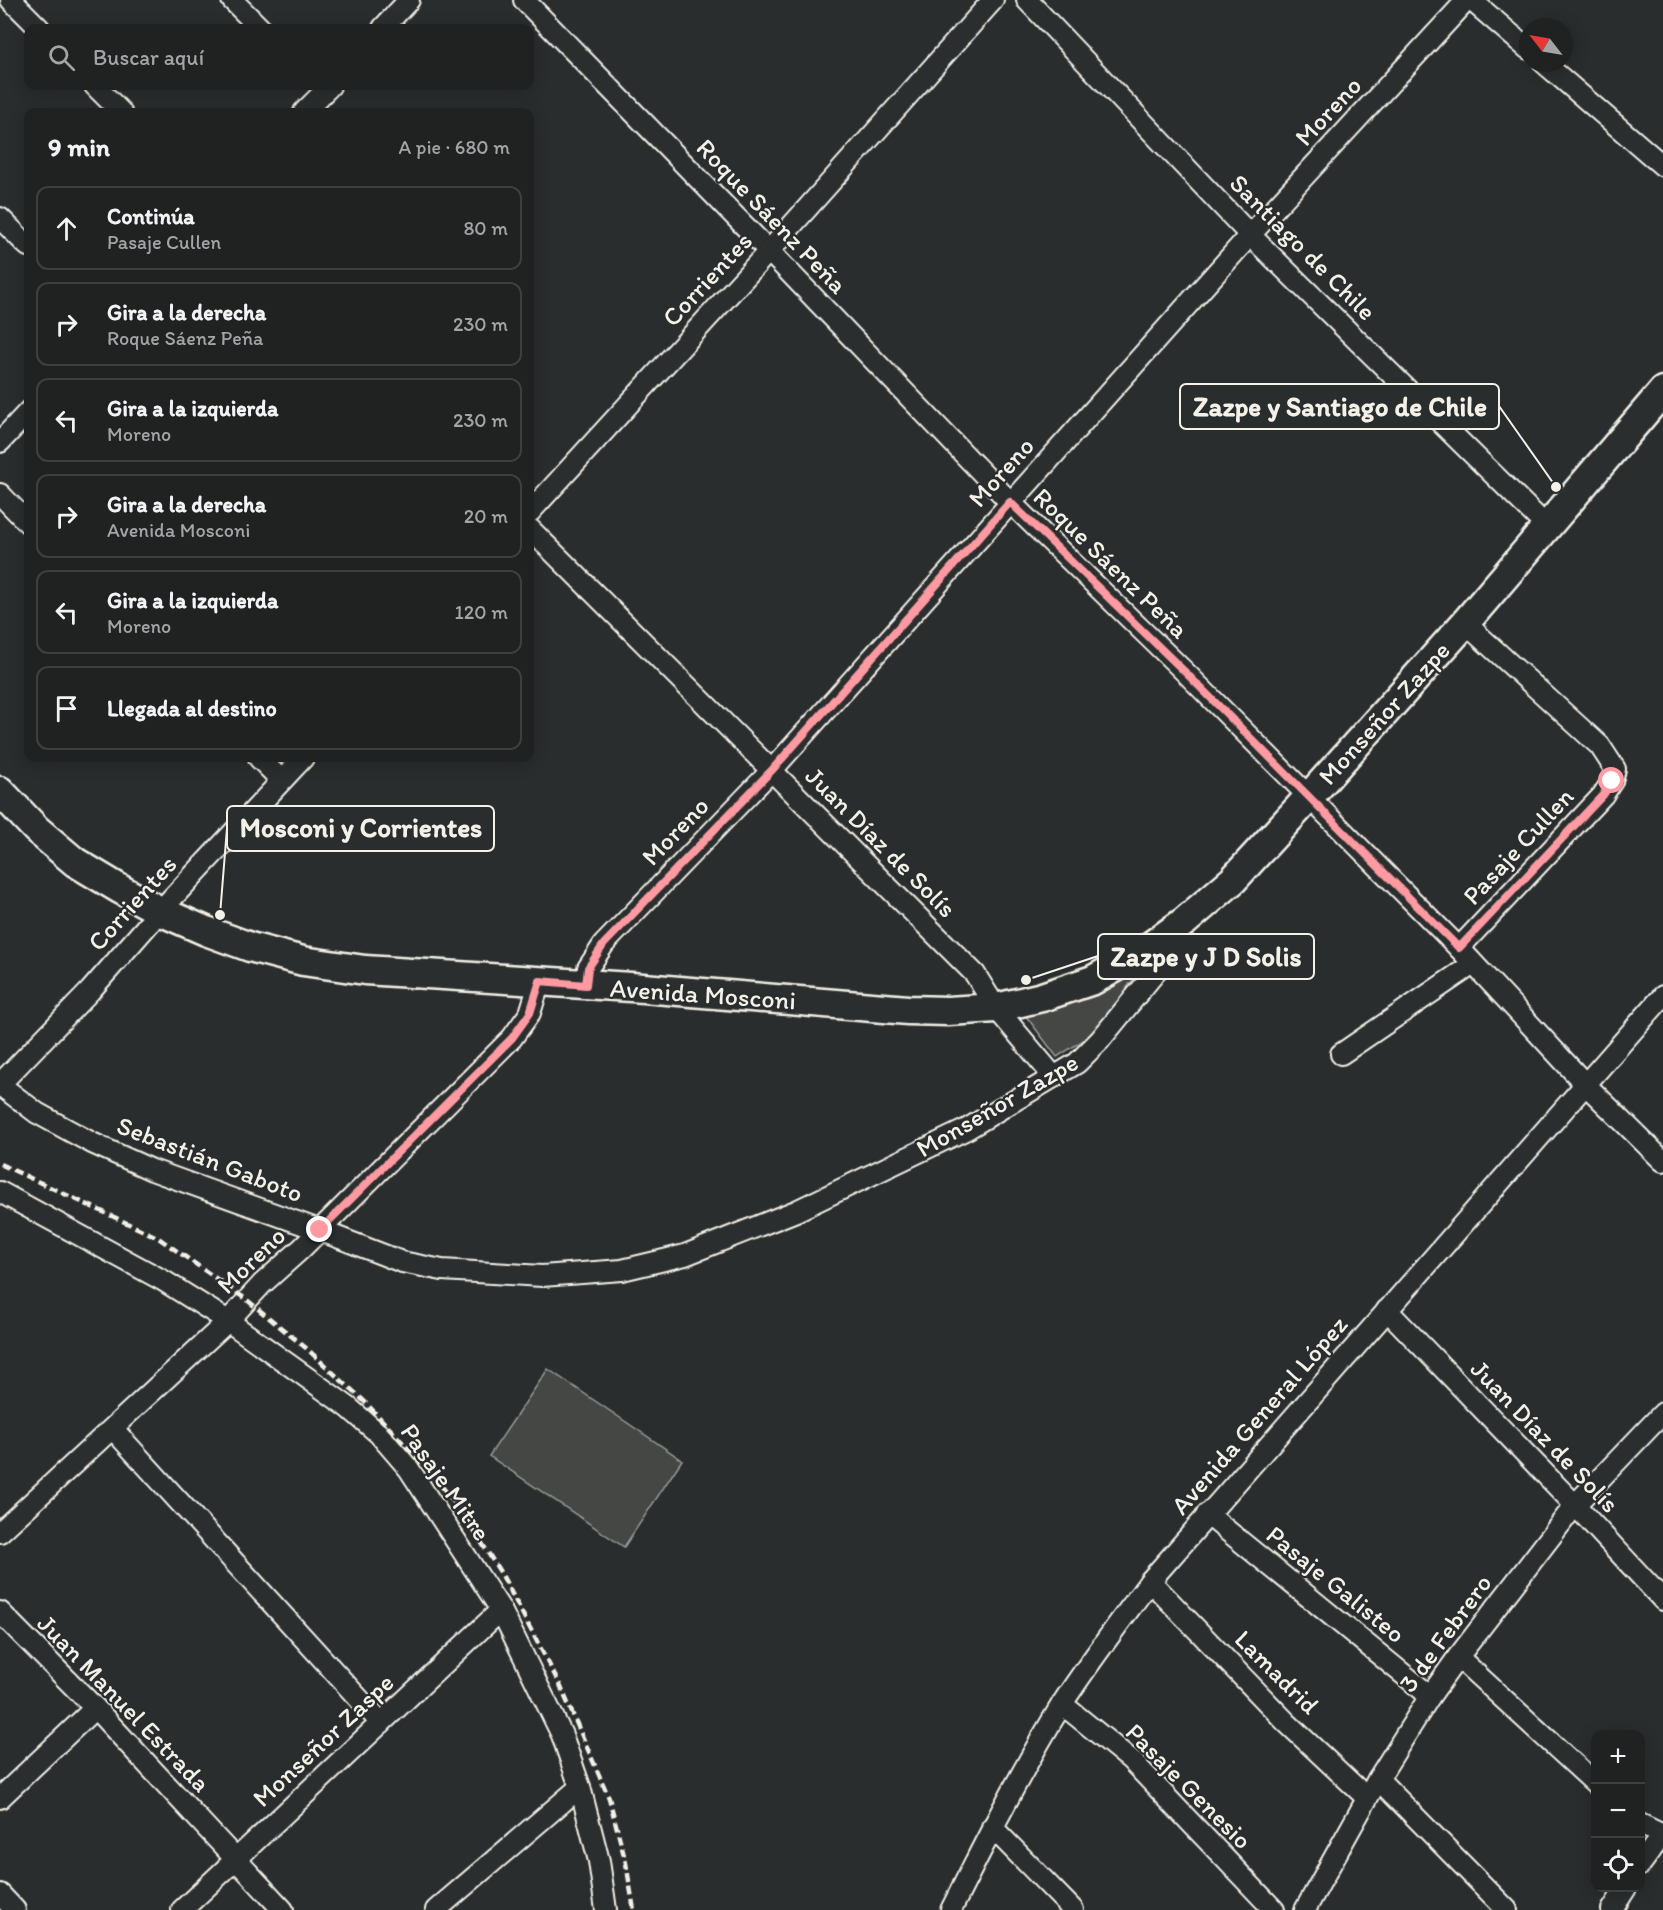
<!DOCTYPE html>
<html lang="es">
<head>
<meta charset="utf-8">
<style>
	body { margin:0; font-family:Itim,sans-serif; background:#282a2a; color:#f1f3f6 }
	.controls { position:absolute; right:18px; bottom:18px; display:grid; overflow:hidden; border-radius:12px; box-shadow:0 3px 15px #0003 }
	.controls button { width:54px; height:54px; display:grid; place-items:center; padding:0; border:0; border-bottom:2px solid #3d3f40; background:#202222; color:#f1f3f6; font:30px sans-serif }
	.compass { position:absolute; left:1519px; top:18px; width:54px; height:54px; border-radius:50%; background:#202222; box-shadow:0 3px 15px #0003; rotate:301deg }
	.stop { position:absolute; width:18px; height:18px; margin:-14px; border:4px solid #ff9aa2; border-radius:50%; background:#fff }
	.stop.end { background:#ff9aa2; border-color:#fff; box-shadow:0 2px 6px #0008 }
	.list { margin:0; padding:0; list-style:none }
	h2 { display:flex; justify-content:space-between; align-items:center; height:78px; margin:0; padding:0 24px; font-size:26px }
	h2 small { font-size:20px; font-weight:400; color:#a2a4a5 }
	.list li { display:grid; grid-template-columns:39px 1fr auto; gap:18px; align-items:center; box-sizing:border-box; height:84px; margin:0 12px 12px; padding:0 12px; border:2px solid #3d3f40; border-radius:12px }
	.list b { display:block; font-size:22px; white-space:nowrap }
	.list p { margin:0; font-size:20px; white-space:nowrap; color:#a2a4a5 }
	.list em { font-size:20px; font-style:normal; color:#a2a4a5 }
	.icon { flex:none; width:33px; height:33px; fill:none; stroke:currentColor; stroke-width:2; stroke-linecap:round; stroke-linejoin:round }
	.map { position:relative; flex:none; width:1663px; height:1910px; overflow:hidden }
	.search { position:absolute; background:#202222; box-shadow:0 3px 15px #0003; left:24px; top:24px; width:510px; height:66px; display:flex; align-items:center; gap:15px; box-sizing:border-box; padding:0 21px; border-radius:12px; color:#a2a4a5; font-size:22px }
	.panel { position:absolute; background:#202222; box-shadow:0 3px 15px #0003; left:24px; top:108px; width:510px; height:654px; border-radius:12px }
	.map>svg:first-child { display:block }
	.green { fill:#444645; stroke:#9c9c96; stroke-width:1.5 }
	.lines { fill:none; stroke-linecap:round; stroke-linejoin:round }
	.street-casing { stroke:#f4f1e8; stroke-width:24 }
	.secondary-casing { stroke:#f4f1e8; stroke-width:33 }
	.street { stroke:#2a2d2e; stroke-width:20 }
	.secondary { stroke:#2a2d2e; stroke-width:28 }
	.rail { stroke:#f4f1e8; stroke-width:4.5; stroke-dasharray:9 4.5; stroke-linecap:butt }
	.route { stroke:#ff9aa2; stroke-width:8 }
	.labels { text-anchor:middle; stroke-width:4.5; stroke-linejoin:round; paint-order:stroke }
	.street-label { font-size:26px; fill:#f4f1e8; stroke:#2a2d2e }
	.leader { fill:none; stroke:#f4f1e8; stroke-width:2 }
	.callout-dot { fill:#f4f1e8; stroke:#2a2d2e; stroke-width:2 }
	.callout { fill:#2a2d2e; stroke:#f4f1e8; stroke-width:2 }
	.callout-label { font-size:27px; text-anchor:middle; font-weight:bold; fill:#f4f1e8 }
</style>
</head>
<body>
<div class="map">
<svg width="1663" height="1910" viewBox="0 0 1663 1910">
	<rect width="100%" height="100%" fill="#2a2d2e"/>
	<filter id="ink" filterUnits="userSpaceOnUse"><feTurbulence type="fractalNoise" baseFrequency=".0167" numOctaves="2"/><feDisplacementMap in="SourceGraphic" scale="12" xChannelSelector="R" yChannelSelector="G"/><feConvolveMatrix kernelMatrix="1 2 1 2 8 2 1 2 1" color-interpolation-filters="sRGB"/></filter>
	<g filter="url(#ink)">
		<g class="green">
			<path d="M 1143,965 L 1096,1032 L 1057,1057 L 1026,1016 L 1105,987 Z"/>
			<path d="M 548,1369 L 682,1460 L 624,1547 L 489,1456 Z"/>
		</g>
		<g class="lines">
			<g class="street-casing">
				<g id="street">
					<path d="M 11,0 L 39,28"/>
					<path d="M 232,0 L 260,28"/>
					<path d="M 524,0 L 769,251 L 1010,502 L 1187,674 L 1459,948 L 1586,1085 L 1663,1161"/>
					<path d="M 1027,0 L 1250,235 L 1546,526"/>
					<path d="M 1471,0 L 1528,49"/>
					<path d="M 383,28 L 409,0"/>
					<path d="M 1544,63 L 1663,166"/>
					<path d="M 95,86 L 121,112"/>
					<path d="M 304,112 L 330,86"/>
					<path d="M 0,218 L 28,246"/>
					<path d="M 0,442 L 28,412"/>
					<path d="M 0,494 L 28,523"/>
					<path d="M 530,512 L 769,251 L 993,0"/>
					<path d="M 530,529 L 975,974 L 996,1008 L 1054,1077"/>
					<path d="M 259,758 L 281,780"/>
					<path d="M 1459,948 L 1603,795 L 1612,781 L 1615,769 L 1600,746 L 1465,623"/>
					<path d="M 586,985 L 588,968 L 604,944 L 772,770 L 1250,235 L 1467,0"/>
					<path d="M 1341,1054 L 1473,964"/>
					<path d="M 0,1084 L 90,991 L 160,911 L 303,758"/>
					<path d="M 0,1085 L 37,1113 L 92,1143 L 152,1170 L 319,1230 L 402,1262 L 442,1270 L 542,1276 L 622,1270 L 685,1255 L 796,1211 L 967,1129 L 1077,1063 L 1100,1040 L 1154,974 L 1181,928"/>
					<path d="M 0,1192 L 164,1281 L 228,1321 L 348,1407 L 379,1434 L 409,1469 L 501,1610 L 562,1735 L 580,1787 L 599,1861 L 606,1910"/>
					<path d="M 1387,1310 L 1575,1505 L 1663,1600"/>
					<path d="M 113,1429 L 381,1723"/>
					<path d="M 1207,1514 L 1430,1696"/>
					<path d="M 0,1532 L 228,1321 L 262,1284 L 301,1249 L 512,1038 L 530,1013 L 540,981"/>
					<path d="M 1150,1581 L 1287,1723 L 1367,1798"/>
					<path d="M 0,1612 L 95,1708 L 283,1910"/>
					<path d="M 1458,1657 L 1596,1784"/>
					<path d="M 1062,1704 L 1131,1760 L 1274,1910"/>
					<path d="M 1378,1779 L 1507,1910"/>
					<path d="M 0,1798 L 95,1708"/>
					<path d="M 1640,1824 L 1663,1835"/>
					<path d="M 992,1827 L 1073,1910"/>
					<path d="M 1640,1865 L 1663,1834"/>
					<path d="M 0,1894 L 15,1910"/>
					<path d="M 182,1910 L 501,1610"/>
					<path d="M 436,1910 L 580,1787"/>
					<path d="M 951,1910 C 986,1840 1021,1771 1062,1704 C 1089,1662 1120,1622 1150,1581 L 1663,996"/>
					<path d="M 1305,1910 L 1378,1779 L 1430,1696 L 1458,1657 L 1575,1505 L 1663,1413"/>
					<path d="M 1612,1910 L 1626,1888"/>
				</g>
			</g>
			<g class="secondary-casing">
				<path id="secondary" d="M 0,791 L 36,829 L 75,862 L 120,889 L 160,911 L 206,931 L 250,947 L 303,961 L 365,970 L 631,987 L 908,1010 L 948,1011 L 996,1008 L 1042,997 L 1093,980 L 1141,953 L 1184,922 L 1233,880 L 1309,797 L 1465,623 L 1663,391"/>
			</g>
			<use href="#street" class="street"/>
			<use href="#secondary" class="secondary"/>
			<path class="rail" d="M 0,1164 L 157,1237 L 247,1300 L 306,1348 L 365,1402 L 434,1476 L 466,1518 L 502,1575 L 560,1685 L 609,1798 L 626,1863 L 634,1910"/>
		</g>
	</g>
	<g class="lines" filter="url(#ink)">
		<path class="route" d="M 320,1230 L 512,1038 L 530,1013 L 540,981 L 586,985 L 588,968 L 604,944 L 772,770 L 1010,502 L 1187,674 L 1459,948 L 1603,795 L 1612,781"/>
	</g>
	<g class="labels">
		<g class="street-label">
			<text transform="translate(1328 111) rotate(-47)" y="9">Moreno</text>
			<text transform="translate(772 216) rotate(46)" y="9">Roque Sáenz Peña</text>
			<text transform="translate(1303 247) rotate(45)" y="9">Santiago de Chile</text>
			<text transform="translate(707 279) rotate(-47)" y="9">Corrientes</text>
			<text transform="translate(1001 472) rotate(-48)" y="9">Moreno</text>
			<text transform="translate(1111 563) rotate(44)" y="9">Roque Sáenz Peña</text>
			<text transform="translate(1384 713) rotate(-48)" y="9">Monseñor Zazpe</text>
			<text transform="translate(675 831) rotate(-46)" y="9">Moreno</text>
			<text transform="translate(881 842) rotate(45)" y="9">Juan Díaz de Solís</text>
			<text transform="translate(1518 846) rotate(-47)" y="9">Pasaje Cullen</text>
			<text transform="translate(132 903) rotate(-48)" y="9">Corrientes</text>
			<text transform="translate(703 994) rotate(4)" y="9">Avenida Mosconi</text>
			<text transform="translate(997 1105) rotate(-30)" y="9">Monseñor Zazpe</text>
			<text transform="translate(210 1159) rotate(21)" y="9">Sebastián Gaboto</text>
			<text transform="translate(251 1260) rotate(-44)" y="9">Moreno</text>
			<text transform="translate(1259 1415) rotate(-49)" y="9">Avenida General López</text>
			<text transform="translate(1545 1436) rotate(46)" y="9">Juan Díaz de Solís</text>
			<text transform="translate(446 1482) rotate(55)" y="9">Pasaje Mitre</text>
			<text transform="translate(1336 1584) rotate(39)" y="9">Pasaje Galisteo</text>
			<text transform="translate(1445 1633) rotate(-54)" y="9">3 de Febrero</text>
			<text transform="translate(1277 1672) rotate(45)" y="9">Lamadrid</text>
			<text transform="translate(124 1703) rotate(46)" y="9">Juan Manuel Estrada</text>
			<text transform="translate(323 1740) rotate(-43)" y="9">Monseñor Zaspe</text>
			<text transform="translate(1189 1786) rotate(45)" y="9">Pasaje Genesio</text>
		</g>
	</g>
	<path class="leader" d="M1556 487L1499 406M220 915L227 828M1026 980L1098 956"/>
	<g class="callout-dot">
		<circle cx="1556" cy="487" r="6"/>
		<circle cx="220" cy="915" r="6"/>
		<circle cx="1026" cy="980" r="6"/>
	</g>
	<g class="callout">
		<rect x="1180" y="384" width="319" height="45" rx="6"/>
		<rect x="227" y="806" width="267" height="45" rx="6"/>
		<rect x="1098" y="934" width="216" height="45" rx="6"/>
	</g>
	<g class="callout-label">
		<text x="1340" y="416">Zazpe y Santiago de Chile</text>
		<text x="361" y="837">Mosconi y Corrientes</text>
		<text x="1206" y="966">Zazpe y J D Solis</text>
	</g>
</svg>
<div class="controls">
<button>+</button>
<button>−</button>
<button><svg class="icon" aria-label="locate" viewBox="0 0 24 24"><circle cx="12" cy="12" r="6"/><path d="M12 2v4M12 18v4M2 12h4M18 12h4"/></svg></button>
</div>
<svg class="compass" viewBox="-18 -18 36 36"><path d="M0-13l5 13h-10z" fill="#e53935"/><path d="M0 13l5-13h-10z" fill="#a2a4a5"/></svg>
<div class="stop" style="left:1612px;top:781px"></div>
<div class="stop end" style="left:320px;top:1230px"></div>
<div class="search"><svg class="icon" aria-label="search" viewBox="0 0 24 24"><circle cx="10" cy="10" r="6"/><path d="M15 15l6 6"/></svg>Buscar aquí</div>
<section class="panel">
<h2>9 min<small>A pie · 680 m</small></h2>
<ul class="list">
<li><svg class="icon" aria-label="ahead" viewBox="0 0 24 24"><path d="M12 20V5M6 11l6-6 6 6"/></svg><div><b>Continúa</b><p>Pasaje Cullen</p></div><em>80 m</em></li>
<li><svg class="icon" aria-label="right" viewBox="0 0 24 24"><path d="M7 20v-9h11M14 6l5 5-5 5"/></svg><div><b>Gira a la derecha</b><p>Roque Sáenz Peña</p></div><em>230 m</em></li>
<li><svg class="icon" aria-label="left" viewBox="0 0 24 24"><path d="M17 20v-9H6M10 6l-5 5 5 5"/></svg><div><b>Gira a la izquierda</b><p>Moreno</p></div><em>230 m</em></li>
<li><svg class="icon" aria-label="right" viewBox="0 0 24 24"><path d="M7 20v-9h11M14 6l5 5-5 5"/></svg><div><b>Gira a la derecha</b><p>Avenida Mosconi</p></div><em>20 m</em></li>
<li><svg class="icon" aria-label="left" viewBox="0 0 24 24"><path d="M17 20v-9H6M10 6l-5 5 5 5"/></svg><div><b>Gira a la izquierda</b><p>Moreno</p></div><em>120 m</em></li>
<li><svg class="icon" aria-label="arrive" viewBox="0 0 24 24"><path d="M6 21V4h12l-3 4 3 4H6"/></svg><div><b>Llegada al destino</b></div></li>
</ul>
</section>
</div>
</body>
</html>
